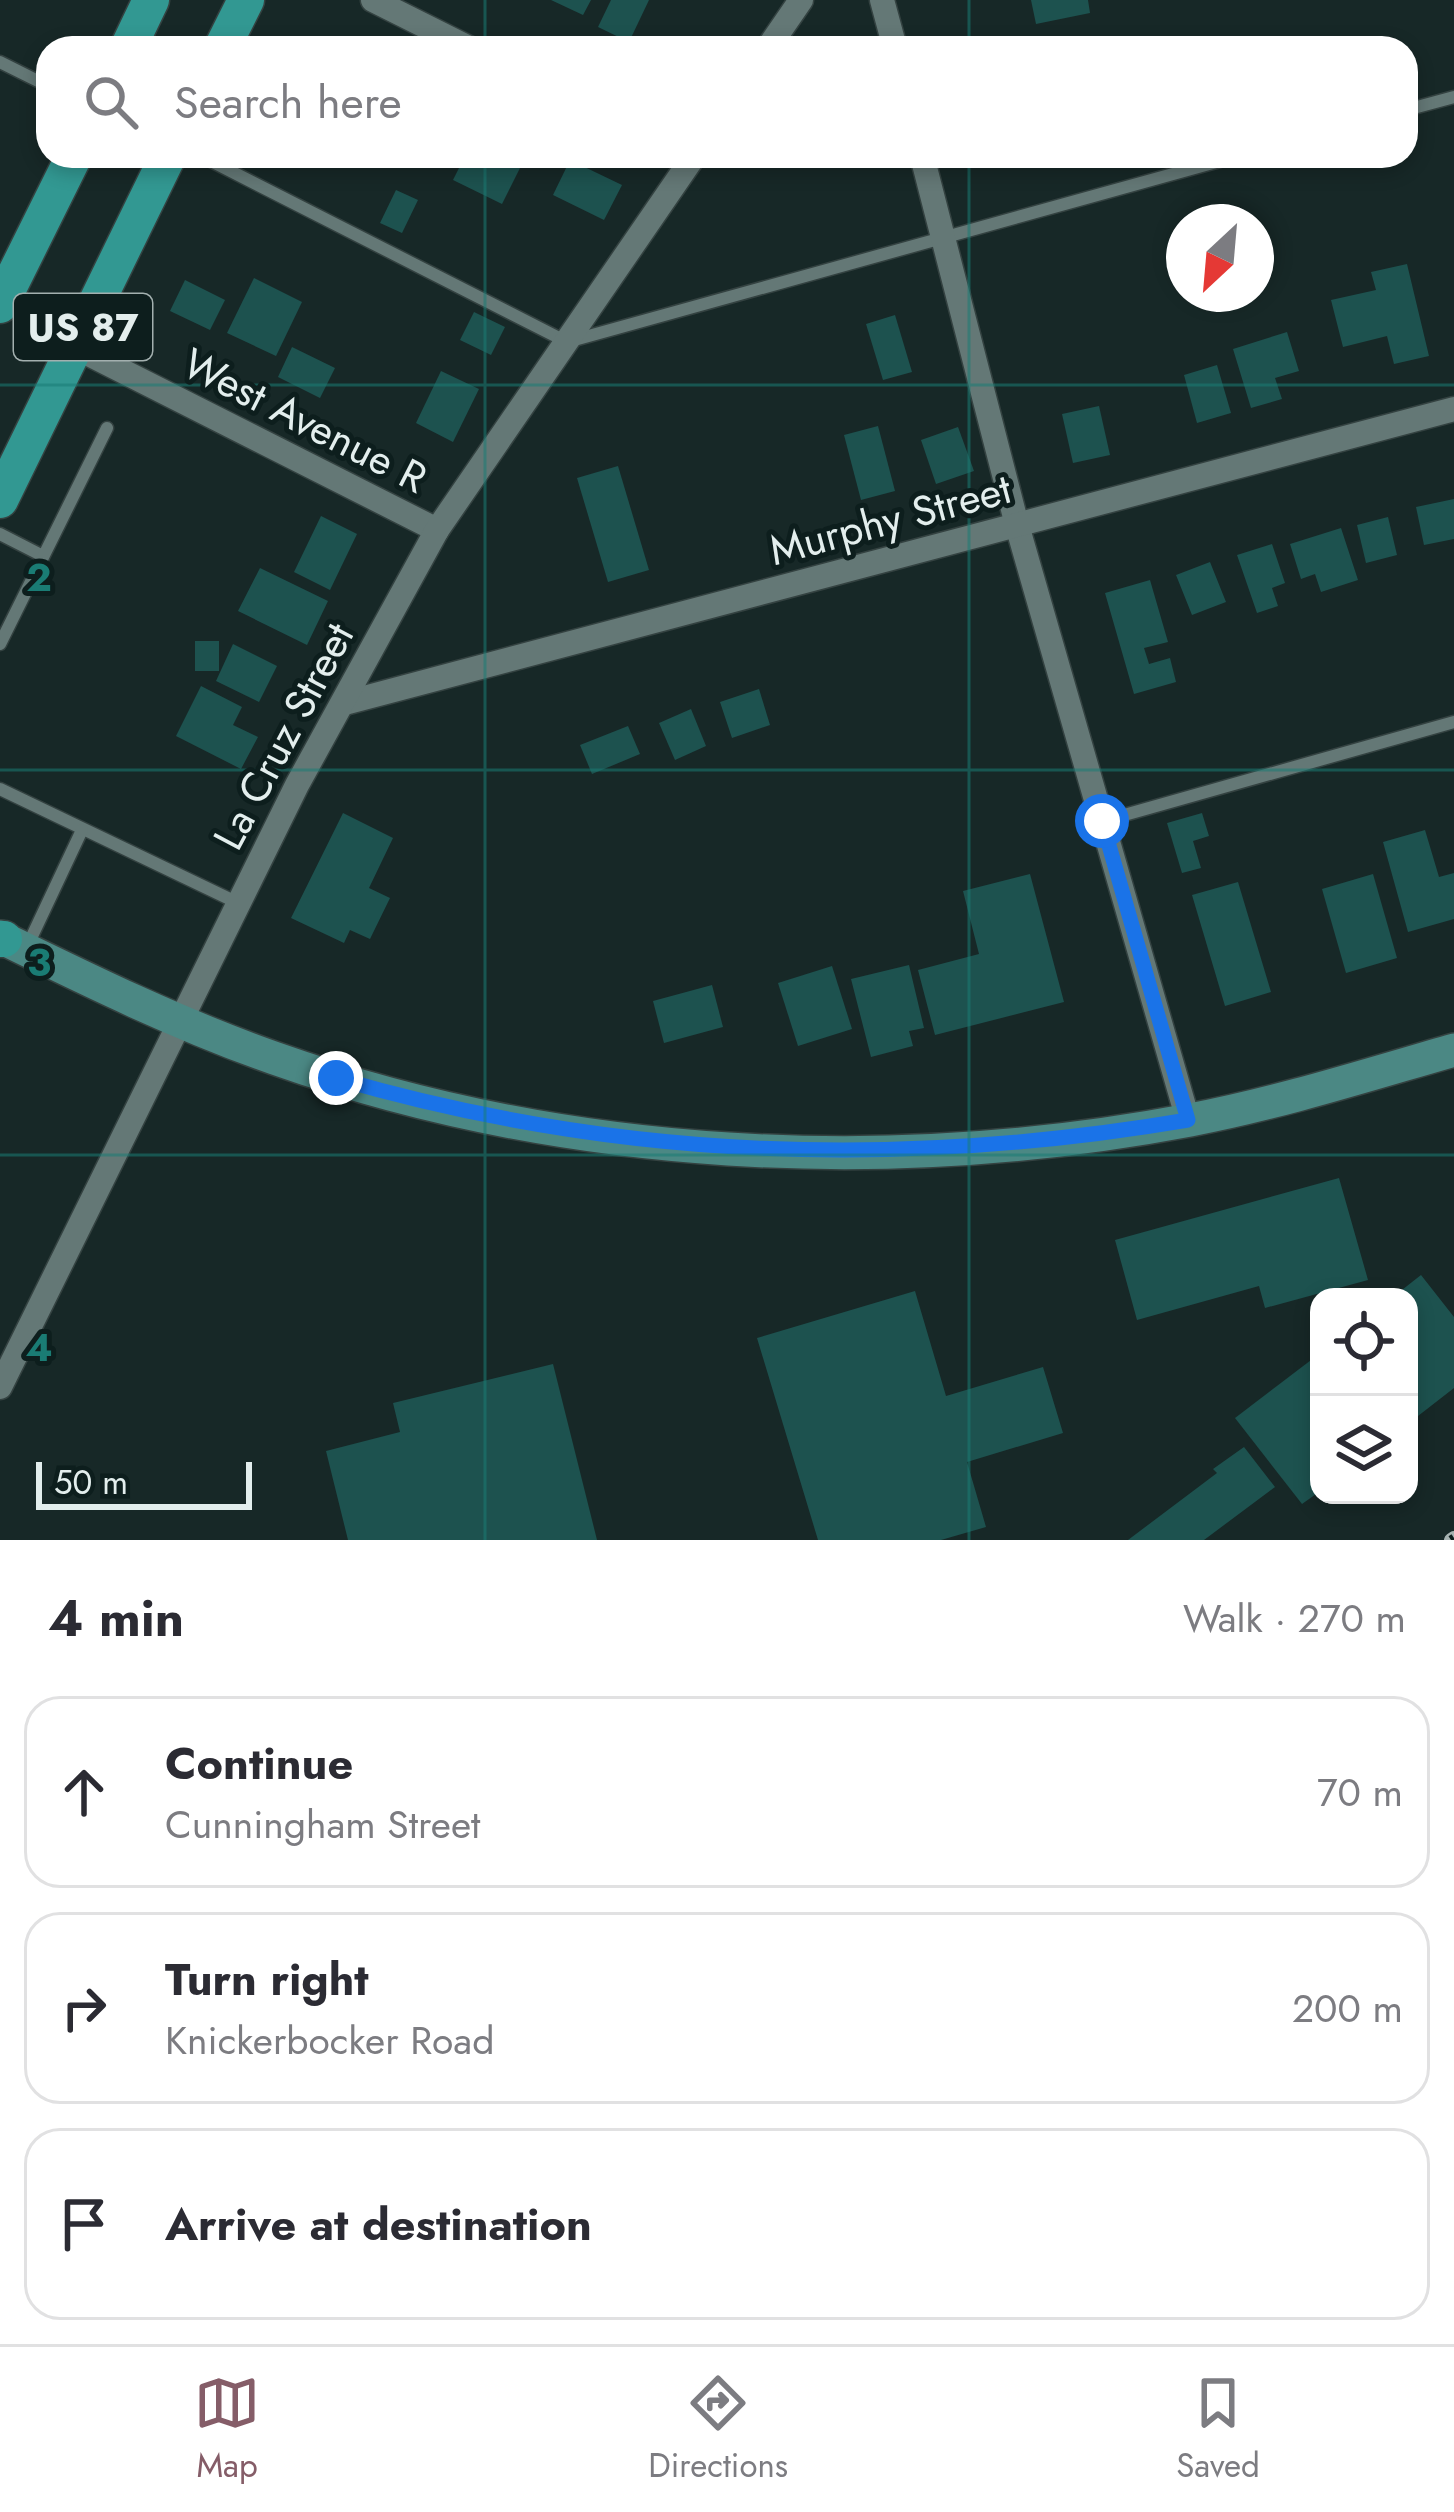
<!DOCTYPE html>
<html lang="en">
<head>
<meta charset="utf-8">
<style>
	body { margin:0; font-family:Jost,sans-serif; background:#f7f7f7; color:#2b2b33 }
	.controls { position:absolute; right:36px; bottom:36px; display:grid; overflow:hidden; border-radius:24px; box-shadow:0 6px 18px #0003 }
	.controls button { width:108px; height:108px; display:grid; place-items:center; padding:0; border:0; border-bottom:3px solid #e1e1e2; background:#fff; color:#2b2b33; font:60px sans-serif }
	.compass { position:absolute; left:1166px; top:204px; width:108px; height:108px; border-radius:50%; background:#fff; box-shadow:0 6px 18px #0003; rotate:206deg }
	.scale { position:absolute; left:36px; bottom:30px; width:216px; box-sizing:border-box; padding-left:12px; border:6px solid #e3eeed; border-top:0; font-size:33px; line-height:42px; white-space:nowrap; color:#e3eeed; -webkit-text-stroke:9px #0d1e1d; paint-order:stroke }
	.stop { position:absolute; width:36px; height:36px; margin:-27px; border:9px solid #1a73e8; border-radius:50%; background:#fff }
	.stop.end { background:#1a73e8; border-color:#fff; box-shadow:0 3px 12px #0008 }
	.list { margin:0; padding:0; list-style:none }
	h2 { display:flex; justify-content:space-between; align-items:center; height:156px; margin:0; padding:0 48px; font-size:51px }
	h2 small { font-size:39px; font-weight:400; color:#7c7c81 }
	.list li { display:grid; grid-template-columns:78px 1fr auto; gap:36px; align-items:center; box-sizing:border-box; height:192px; margin:0 24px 24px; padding:0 24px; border:3px solid #e1e1e2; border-radius:36px }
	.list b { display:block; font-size:45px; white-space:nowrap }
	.list p { margin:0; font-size:39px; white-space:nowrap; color:#7c7c81 }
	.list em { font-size:39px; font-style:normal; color:#7c7c81 }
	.icon { flex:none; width:66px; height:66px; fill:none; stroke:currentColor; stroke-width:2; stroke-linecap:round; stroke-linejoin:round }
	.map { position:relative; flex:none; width:1454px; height:1540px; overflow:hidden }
	.search { position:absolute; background:#fff; box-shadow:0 6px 18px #0003; left:36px; right:36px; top:36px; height:132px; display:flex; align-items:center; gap:30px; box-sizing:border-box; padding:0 42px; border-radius:36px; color:#7c7c81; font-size:45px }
	.sheet { height:804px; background:#fff }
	nav { display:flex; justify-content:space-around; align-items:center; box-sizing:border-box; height:168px; border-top:3px solid #e1e1e2; background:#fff; font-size:33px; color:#7c7c81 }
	nav a { display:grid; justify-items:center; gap:6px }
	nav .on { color:#855d68 }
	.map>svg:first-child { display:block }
	.building { fill:#1d524f }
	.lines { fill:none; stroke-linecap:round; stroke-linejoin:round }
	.lane-casing { stroke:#344241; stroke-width:15 }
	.street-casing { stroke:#344241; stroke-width:27 }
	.secondary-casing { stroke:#344241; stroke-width:36 }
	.primary-casing { stroke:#344241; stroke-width:39 }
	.lane { stroke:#647876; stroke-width:12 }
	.street { stroke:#647876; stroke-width:24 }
	.secondary { stroke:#4b8884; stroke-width:33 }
	.primary { stroke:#329892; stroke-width:36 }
	.rail-casing { stroke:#a6b2b1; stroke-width:14 }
	.rail { stroke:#0d1e1d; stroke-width:9; stroke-dasharray:27; stroke-linecap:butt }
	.route { stroke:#1a73e8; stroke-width:15 }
	.grid { fill:none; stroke:#1a7c74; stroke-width:3; stroke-opacity:0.55 }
	.labels { text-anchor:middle; stroke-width:10; stroke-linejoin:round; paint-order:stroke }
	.shield { fill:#0d1e1d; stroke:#a3b0af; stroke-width:3 }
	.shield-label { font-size:39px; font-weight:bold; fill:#e3eeed }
	.street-label { font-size:42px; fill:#e3eeed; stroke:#0d1e1d }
	.grid-label { font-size:39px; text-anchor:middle; font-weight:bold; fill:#1a7c74; stroke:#0d1e1d; stroke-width:10; stroke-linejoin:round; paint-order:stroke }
</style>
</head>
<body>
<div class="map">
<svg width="1454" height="1540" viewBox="0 0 1454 1540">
	<rect width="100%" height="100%" fill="#172827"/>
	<g class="building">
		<path d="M 551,0 L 591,0 L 583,15 Z"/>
		<path d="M 611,0 L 649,0 L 629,42 L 598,27 Z"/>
		<path d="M 1031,0 L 1088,0 L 1090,13 L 1036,24 Z"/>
		<path d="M 465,156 L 501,156 L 521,166 L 502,204 L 453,180 Z"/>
		<path d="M 570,160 L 622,185 L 604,220 L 553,195 Z"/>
		<path d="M 396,190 L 418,200 L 402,233 L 380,223 Z"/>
		<path d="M 1407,264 L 1429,356 L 1394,364 L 1387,336 L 1343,347 L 1331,300 L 1376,290 L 1371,272 Z"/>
		<path d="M 254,278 L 302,302 L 276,356 L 227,333 Z"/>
		<path d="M 185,280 L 225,300 L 210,330 L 170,311 Z"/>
		<path d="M 474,312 L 505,327 L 491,355 L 460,340 Z"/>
		<path d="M 895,315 L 912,372 L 883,380 L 866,324 Z"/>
		<path d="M 1287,332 L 1299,371 L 1275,378 L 1282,399 L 1251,408 L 1233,349 Z"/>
		<path d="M 292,347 L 335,368 L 320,398 L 278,377 Z"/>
		<path d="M 1217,365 L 1231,413 L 1197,423 L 1184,375 Z"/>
		<path d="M 441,371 L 479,389 L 453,442 L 416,423 Z"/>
		<path d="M 1099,406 L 1110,455 L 1073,463 L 1062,414 Z"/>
		<path d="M 878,426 L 895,491 L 861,500 L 844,435 Z"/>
		<path d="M 958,427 L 974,471 L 936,484 L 921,440 Z"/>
		<path d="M 618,466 L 649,570 L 608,582 L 577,478 Z"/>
		<path d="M 1454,499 L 1454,539 L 1424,545 L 1416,507 Z"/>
		<path d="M 321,516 L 357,534 L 330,590 L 294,572 Z"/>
		<path d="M 1388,517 L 1397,555 L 1366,563 L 1357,525 Z"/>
		<path d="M 1341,528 L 1358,580 L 1321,592 L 1315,574 L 1301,579 L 1290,544 Z"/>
		<path d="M 1272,544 L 1285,583 L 1272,588 L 1278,606 L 1257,613 L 1237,555 Z"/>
		<path d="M 1210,562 L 1226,602 L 1192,615 L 1176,575 Z"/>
		<path d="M 260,568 L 328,601 L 307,645 L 238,611 Z"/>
		<path d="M 1150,580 L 1168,642 L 1144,648 L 1149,664 L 1170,658 L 1176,682 L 1134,694 L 1105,593 Z"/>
		<rect x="195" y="641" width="24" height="30"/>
		<path d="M 233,644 L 277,666 L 259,702 L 216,681 Z"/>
		<path d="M 201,686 L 242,707 L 233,725 L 258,737 L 241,769 L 176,736 Z"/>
		<path d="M 759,689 L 770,725 L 732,738 L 720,702 Z"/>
		<path d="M 691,709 L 706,746 L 675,760 L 659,723 Z"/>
		<path d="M 628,726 L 640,754 L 592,774 L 580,745 Z"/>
		<path d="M 343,813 L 393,838 L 369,888 L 390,898 L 370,939 L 350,930 L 344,943 L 291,918 Z"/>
		<path d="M 1202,813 L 1209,836 L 1193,841 L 1201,868 L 1182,873 L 1167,823 Z"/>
		<path d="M 1425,830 L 1439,877 L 1454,873 L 1454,919 L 1408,932 L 1383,842 Z"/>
		<path d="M 1030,874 L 1064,1002 L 935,1035 L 918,970 L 979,954 L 963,891 Z"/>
		<path d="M 1373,874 L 1397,958 L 1346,973 L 1322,889 Z"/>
		<path d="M 1238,882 L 1271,992 L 1225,1006 L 1192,895 Z"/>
		<path d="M 909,965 L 924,1028 L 909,1031 L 913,1046 L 871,1057 L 851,979 Z"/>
		<path d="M 832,966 L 852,1029 L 798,1046 L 778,983 Z"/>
		<path d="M 712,985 L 723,1027 L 664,1043 L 653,1001 Z"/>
		<path d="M 1339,1178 L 1368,1280 L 1265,1308 L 1259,1286 L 1137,1320 L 1115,1240 Z"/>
		<path d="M 1421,1275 L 1454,1317 L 1454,1388 L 1409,1423 L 1409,1297 L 1393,1297 Z"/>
		<path d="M 915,1291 L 946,1396 L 1043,1367 L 1063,1433 L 967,1462 L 986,1527 L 941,1540 L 818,1540 L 757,1338 Z"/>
		<path d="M 1319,1354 L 1319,1492 L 1302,1504 L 1235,1418 Z"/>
		<path d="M 553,1364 L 597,1540 L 348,1540 L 326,1451 L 400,1432 L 393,1403 Z"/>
		<path d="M 1244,1447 L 1275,1487 L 1204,1540 L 1128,1540 L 1217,1473 L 1213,1469 Z"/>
	</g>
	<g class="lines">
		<g class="lane-casing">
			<g id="lane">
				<path d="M 0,62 L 48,86"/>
				<path d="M 1406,110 L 1454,97"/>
				<path d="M 201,156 L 567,342 L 1238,156"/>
				<path d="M 0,534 L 43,556"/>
				<path d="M 0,644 L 107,428"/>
				<path d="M 0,789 L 238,903"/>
				<path d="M 1103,821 L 1454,722"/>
				<path d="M 26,949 L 82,830"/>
			</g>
		</g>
		<g class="street-casing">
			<g id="street">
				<path d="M 373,0 L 469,48"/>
				<path d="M 882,0 L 895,48"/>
				<path d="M 768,48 L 801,0"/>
				<path d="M 922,156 L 1017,525 L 1188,1120"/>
				<path d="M 73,346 L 437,530"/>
				<path d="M 345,703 L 1454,409"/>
				<path d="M 0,1387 L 297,785 L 437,530 L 694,156"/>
			</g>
		</g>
		<g class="secondary-casing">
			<path id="secondary" d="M 0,937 C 90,981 180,1025 274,1058 C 565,1161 889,1177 1190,1120 C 1279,1103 1367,1075 1454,1050"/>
		</g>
		<g class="primary-casing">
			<g id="primary">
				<path d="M 128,48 L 151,0"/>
				<path d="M 222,48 L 246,0"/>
				<path d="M 0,305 L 74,156"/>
				<path d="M 0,500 L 168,156"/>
				<path d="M 0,939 L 4,939"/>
			</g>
		</g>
		<use href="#lane" class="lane"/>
		<use href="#street" class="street"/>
		<use href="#secondary" class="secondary"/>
		<use href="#primary" class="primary"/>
		<g class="rail-casing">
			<path id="rail" d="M 1451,1540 L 1454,1538"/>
		</g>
		<use href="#rail" class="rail"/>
	</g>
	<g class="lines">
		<path class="route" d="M 336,1078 C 618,1160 899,1169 1188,1120 L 1102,821"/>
	</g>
	<path class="grid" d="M 485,0 L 485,48M 969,0 L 969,48M 485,156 L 485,1540M 969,156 L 969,1540M 0,385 L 1454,385M 0,770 L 1454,770M 0,1155 L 1454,1155"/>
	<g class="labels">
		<rect class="shield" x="14" y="294" width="138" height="66" rx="9"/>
		<g class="shield-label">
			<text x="83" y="341">US 87</text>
		</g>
		<g class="street-label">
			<text transform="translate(305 420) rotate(27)" y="15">West Avenue R</text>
			<text transform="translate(890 519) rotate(-15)" y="15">Murphy Street</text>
			<text transform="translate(283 736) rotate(-62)" y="15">La Cruz Street</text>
		</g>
	</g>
	<g class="grid-label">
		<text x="39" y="591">2</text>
		<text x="39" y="976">3</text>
		<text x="39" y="1361">4</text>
	</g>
</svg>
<div class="controls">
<button><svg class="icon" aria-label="locate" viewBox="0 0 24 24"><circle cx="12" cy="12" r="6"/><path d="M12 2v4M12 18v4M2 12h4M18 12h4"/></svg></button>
<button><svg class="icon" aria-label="layers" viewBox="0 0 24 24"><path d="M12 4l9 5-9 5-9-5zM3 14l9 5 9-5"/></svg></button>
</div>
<svg class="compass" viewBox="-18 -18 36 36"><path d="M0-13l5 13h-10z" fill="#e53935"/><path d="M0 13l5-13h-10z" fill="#7c7c81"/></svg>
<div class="scale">50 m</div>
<div class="stop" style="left:1102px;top:821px"></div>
<div class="stop end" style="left:336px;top:1078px"></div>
<div class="search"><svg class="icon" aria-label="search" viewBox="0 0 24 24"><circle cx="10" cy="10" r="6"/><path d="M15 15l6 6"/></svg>Search here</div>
</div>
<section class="sheet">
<h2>4 min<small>Walk · 270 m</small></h2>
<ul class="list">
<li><svg class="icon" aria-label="ahead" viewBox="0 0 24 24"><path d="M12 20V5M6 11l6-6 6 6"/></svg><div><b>Continue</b><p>Cunningham Street</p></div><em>70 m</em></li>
<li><svg class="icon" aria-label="right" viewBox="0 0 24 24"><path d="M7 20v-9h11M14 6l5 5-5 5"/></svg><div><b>Turn right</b><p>Knickerbocker Road</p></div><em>200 m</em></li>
<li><svg class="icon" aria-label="arrive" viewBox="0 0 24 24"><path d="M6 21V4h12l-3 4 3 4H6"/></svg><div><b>Arrive at destination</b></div></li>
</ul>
</section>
<nav>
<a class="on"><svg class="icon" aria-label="map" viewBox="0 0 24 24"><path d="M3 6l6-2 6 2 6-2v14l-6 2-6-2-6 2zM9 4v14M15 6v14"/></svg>Map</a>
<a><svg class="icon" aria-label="directions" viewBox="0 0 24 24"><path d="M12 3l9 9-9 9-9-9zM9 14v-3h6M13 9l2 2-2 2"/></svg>Directions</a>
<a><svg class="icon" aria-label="saved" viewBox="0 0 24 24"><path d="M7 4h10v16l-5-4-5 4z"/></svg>Saved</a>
</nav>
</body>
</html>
